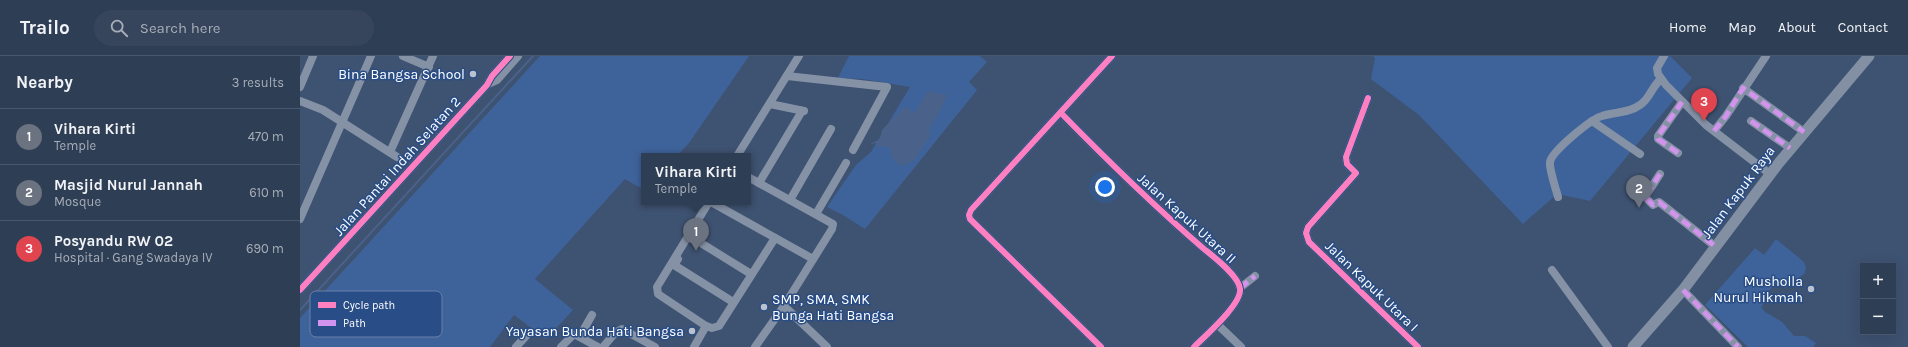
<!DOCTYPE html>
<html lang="en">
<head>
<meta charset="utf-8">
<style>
	body { margin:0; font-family:Karla,sans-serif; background:#36455b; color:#f1f3f6 }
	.controls { position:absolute; right:12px; bottom:12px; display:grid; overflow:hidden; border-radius:0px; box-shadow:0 4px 16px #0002 }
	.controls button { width:36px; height:36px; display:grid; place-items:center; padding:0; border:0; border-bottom:1px solid #49576c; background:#2e3e55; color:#f1f3f6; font:20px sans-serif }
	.you { position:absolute; left:805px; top:131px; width:14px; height:14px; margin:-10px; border:3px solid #fff; border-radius:50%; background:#1a73e8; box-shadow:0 0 0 6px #1a73e833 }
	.badge { display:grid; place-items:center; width:26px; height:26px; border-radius:50%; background:#8bbbb9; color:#fff; font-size:13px; font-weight:700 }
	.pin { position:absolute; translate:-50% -33px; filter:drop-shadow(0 1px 2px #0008) }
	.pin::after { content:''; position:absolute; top:21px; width:14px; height:12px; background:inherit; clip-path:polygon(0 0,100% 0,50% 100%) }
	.popup { position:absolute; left:341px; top:97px; width:110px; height:52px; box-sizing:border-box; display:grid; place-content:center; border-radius:0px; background:#2e3e55; filter:drop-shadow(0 1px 3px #0005); font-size:13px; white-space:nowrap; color:#a7aeb9 }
	.popup b { font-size:15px; color:#f1f3f6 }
	.popup::after { content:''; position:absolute; left:50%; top:100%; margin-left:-8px; border:8px solid transparent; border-top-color:#2e3e55 }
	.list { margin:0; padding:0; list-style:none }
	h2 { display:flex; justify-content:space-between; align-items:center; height:52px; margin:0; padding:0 16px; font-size:17px }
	h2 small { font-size:13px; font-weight:400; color:#a7aeb9 }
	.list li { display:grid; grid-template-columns:26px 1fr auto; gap:12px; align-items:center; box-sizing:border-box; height:56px; padding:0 16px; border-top:1px solid #49576c }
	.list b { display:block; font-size:15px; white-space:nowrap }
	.list p { margin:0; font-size:13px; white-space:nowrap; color:#a7aeb9 }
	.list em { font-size:13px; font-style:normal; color:#a7aeb9 }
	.icon { flex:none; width:22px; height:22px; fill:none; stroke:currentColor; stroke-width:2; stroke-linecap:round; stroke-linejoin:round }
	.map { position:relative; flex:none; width:1608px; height:291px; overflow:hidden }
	header { display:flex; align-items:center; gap:24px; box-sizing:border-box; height:56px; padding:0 20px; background:#2e3e55; border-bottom:1px solid #49576c }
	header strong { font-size:19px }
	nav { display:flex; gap:22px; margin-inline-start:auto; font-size:14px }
	.search { width:280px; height:36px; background:#36455b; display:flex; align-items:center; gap:10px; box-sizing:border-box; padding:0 14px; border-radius:22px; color:#a7aeb9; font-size:15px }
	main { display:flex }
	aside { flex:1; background:#2e3e55 }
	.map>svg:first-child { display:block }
	.green { fill:#3e639b }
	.water { fill:#4a628a }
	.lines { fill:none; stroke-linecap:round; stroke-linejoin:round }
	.stream { stroke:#4a628a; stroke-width:2 }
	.minor { stroke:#8592a6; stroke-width:8 }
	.major { stroke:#8390a4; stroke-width:11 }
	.quiet { stroke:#d193ec; stroke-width:5; stroke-dasharray:10 5; stroke-linecap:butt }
	.cycleway-casing { stroke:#294d86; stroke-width:8 }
	.cycleway { stroke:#ff80c0; stroke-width:6 }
	.poi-dot { fill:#bbc2cd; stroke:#294d86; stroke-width:1.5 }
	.labels { text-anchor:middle; stroke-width:3; stroke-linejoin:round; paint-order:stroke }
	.poi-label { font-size:14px; fill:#fff; stroke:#294d86; text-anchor:end }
	.street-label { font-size:14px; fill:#fff; stroke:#294d86 }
	.key { fill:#294d86; stroke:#6982aa; stroke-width:1 }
	.key-label { font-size:11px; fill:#fff }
</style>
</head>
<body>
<header>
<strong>Trailo</strong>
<div class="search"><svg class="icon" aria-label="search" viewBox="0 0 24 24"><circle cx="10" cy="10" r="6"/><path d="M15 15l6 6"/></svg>Search here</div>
<nav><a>Home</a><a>Map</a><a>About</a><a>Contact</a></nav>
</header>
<main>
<aside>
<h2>Nearby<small>3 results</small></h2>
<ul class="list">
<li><span class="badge" style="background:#6b7280">1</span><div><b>Vihara Kirti</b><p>Temple</p></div><em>470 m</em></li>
<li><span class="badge" style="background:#6b7280">2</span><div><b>Masjid Nurul Jannah</b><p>Mosque</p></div><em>610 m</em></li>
<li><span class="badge" style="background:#e0444e">3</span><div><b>Posyandu RW 02</b><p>Hospital · Gang Swadaya IV</p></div><em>690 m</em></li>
</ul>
</aside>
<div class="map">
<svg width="1608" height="291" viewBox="0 0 1608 291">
	<rect width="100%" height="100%" fill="#3e5271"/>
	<g class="green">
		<path d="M 240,0 L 449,0 L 389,87 L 377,100 L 344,100 L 344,134 L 325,123 L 235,223 L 273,254 L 246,283 L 214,259 L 190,291 L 0,291 L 0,262 Z"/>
		<path d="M 549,0 L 680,0 L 687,6 L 669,26 L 677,34 L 565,173 L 543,159 L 527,151 L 556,109 L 571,96 L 610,31 L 563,23 L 538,22 Z"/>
		<path d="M 1073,0 L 1370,0 L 1392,22 L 1290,145 L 1257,138 L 1223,168 L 1119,59 L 1071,23 L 1075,2 Z"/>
		<path d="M 1476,183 L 1503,205 L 1506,211 L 1505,217 L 1485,232 L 1476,227 L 1464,241 L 1465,246 L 1461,251 L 1465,256 L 1482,266 L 1494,280 L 1505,280 L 1516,287 L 1513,291 L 1448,291 L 1405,249 L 1455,192 L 1464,199 Z"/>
	</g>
	<path class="water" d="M 628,35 L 647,39 L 639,57 L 629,72 L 630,79 L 614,105 L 601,110 L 592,102 L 590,92 L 584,90 L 579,92 L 576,87 L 570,88 L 580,83 L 582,74 L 604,51 L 609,52 L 611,57 L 615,56 Z"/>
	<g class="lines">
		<path class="stream" d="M 0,254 L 233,0"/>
		<g class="minor">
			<path d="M 103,0 L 129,11"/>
			<path d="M 1364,0 L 1357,12 L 1358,18 L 1366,29 L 1406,69 L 1470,118"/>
			<path d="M 487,20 L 587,31 L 553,94"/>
			<path d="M 188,28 L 197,24 L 218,0"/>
			<path d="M 0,31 L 13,0"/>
			<path d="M 1443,32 L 1504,76"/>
			<path d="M 1068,42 L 1046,101 L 1047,108 L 1056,117 L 1008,171 L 1006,177 L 1009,186 L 1118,291"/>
			<path d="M 0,45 L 23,54 L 97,101"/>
			<path d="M 470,48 L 504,55"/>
			<path d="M 761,57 C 807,104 854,150 904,193 C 914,201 939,220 940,233 C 942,248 905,280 894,291"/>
			<path d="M 1292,65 L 1340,98"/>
			<path d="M 1451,65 L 1490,92"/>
			<path d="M 1414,75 L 1426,60 L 1466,0"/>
			<path d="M 90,96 L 133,0"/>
			<path d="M 1378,97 L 1358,83 L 1358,80 L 1382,46"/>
			<path d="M 437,100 L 499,0"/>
			<path d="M 1360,118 L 1345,141 L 1353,149 L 1359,146 L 1416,191"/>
			<path d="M 448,121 L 533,168 L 532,173 L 484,250 L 455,291"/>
			<path d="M 459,127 L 502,55"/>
			<path d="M 1258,141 C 1256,133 1249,113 1250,106 C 1252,95 1291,63 1302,60 C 1315,56 1329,57 1340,49 C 1350,43 1352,30 1361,23"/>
			<path d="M 490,144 L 531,73"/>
			<path d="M 409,146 L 357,231 L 358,238 L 406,270 L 412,272 L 419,270 L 475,182"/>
			<path d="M 411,146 L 513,203"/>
			<path d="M 516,158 L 546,107"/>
			<path d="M 0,163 L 71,0"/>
			<path d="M 388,179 L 451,218"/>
			<path d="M 378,203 L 374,209 L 433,246"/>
			<path d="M 1252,214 L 1308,291"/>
			<path d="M 940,232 L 955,220"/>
			<path d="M 0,234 L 187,29 L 192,20 L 210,0"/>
			<path d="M 1383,234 L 1438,291"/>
			<path d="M 484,250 L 527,291"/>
			<path d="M 917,268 L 941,291"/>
			<path d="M 280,280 L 292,259"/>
			<path d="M 216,291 L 227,279"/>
			<path d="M 261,291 L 274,278 L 298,291"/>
			<path d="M 303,291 L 315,277 L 322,273 L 355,291"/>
			<path d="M 394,291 L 406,270"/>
			<path d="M 801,291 L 670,163 L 669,159 L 671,154 L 812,0"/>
		</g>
		<path class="major" d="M 1333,291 L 1383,234 L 1478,108 L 1569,0"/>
		<g class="quiet">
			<path d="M 1451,65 L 1490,92"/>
			<path d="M 1414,75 L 1426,60 L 1443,32 L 1504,76"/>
			<path d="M 1378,97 L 1358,83 L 1358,80 L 1382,46"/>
			<path d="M 1360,118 L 1345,141 L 1353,149 L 1359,146 L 1416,191"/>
			<path d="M 940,232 L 955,220"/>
			<path d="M 1383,234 L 1438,291"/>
		</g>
		<g class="cycleway-casing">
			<g id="cycleway">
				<path d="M 1068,42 L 1046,101 L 1047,108 L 1056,117 L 1008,171 L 1006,177 L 1009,186 L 1118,291"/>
				<path d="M 761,57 C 807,104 854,150 904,193 C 914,201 939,220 940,233 C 942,248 905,280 894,291"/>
				<path d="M 0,234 L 187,29 L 192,20 L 210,0"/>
				<path d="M 801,291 L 670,163 L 669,159 L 671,154 L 812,0"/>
			</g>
		</g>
		<use href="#cycleway" class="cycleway"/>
	</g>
	<g class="poi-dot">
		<circle cx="173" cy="18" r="4"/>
		<circle cx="1511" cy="233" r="4"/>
		<circle cx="464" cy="251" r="4"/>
		<circle cx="392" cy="275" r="4"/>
	</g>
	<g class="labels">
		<g class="poi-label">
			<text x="165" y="23">Bina Bangsa School</text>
			<text x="1503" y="230">Musholla<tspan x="1503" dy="16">Nurul Hikmah</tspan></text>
			<text x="472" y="248" text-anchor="start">SMP, SMA, SMK<tspan x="472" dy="16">Bunga Hati Bangsa</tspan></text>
			<text x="384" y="280">Yayasan Bunda Hati Bangsa</text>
		</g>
		<g class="street-label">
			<text transform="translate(97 110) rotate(-48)" y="5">Jalan Pantai Indah Selatan 2</text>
			<text transform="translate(1438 136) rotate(-53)" y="5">Jalan Kapuk Raya</text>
			<text transform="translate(887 162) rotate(42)" y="5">Jalan Kapuk Utara II</text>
			<text transform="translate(1072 230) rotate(44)" y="5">Jalan Kapuk Utara I</text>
		</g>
	</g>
	<rect x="10" y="235" width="132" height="46" rx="6" class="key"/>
	<rect x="18" y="246" width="18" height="6" fill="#ff80c0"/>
	<rect x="18" y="264" width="18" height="6" fill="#d193ec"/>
	<g class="key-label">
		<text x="43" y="253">Cycle path</text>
		<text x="43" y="271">Path</text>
	</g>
</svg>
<div class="controls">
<button>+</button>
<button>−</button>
</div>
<div class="you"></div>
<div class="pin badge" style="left:396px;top:195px;background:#6b7280">1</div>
<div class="popup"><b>Vihara Kirti</b>Temple</div>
<div class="pin badge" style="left:1339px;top:152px;background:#6b7280">2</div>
<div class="pin badge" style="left:1404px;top:65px;background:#e0444e">3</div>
</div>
</main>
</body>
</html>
